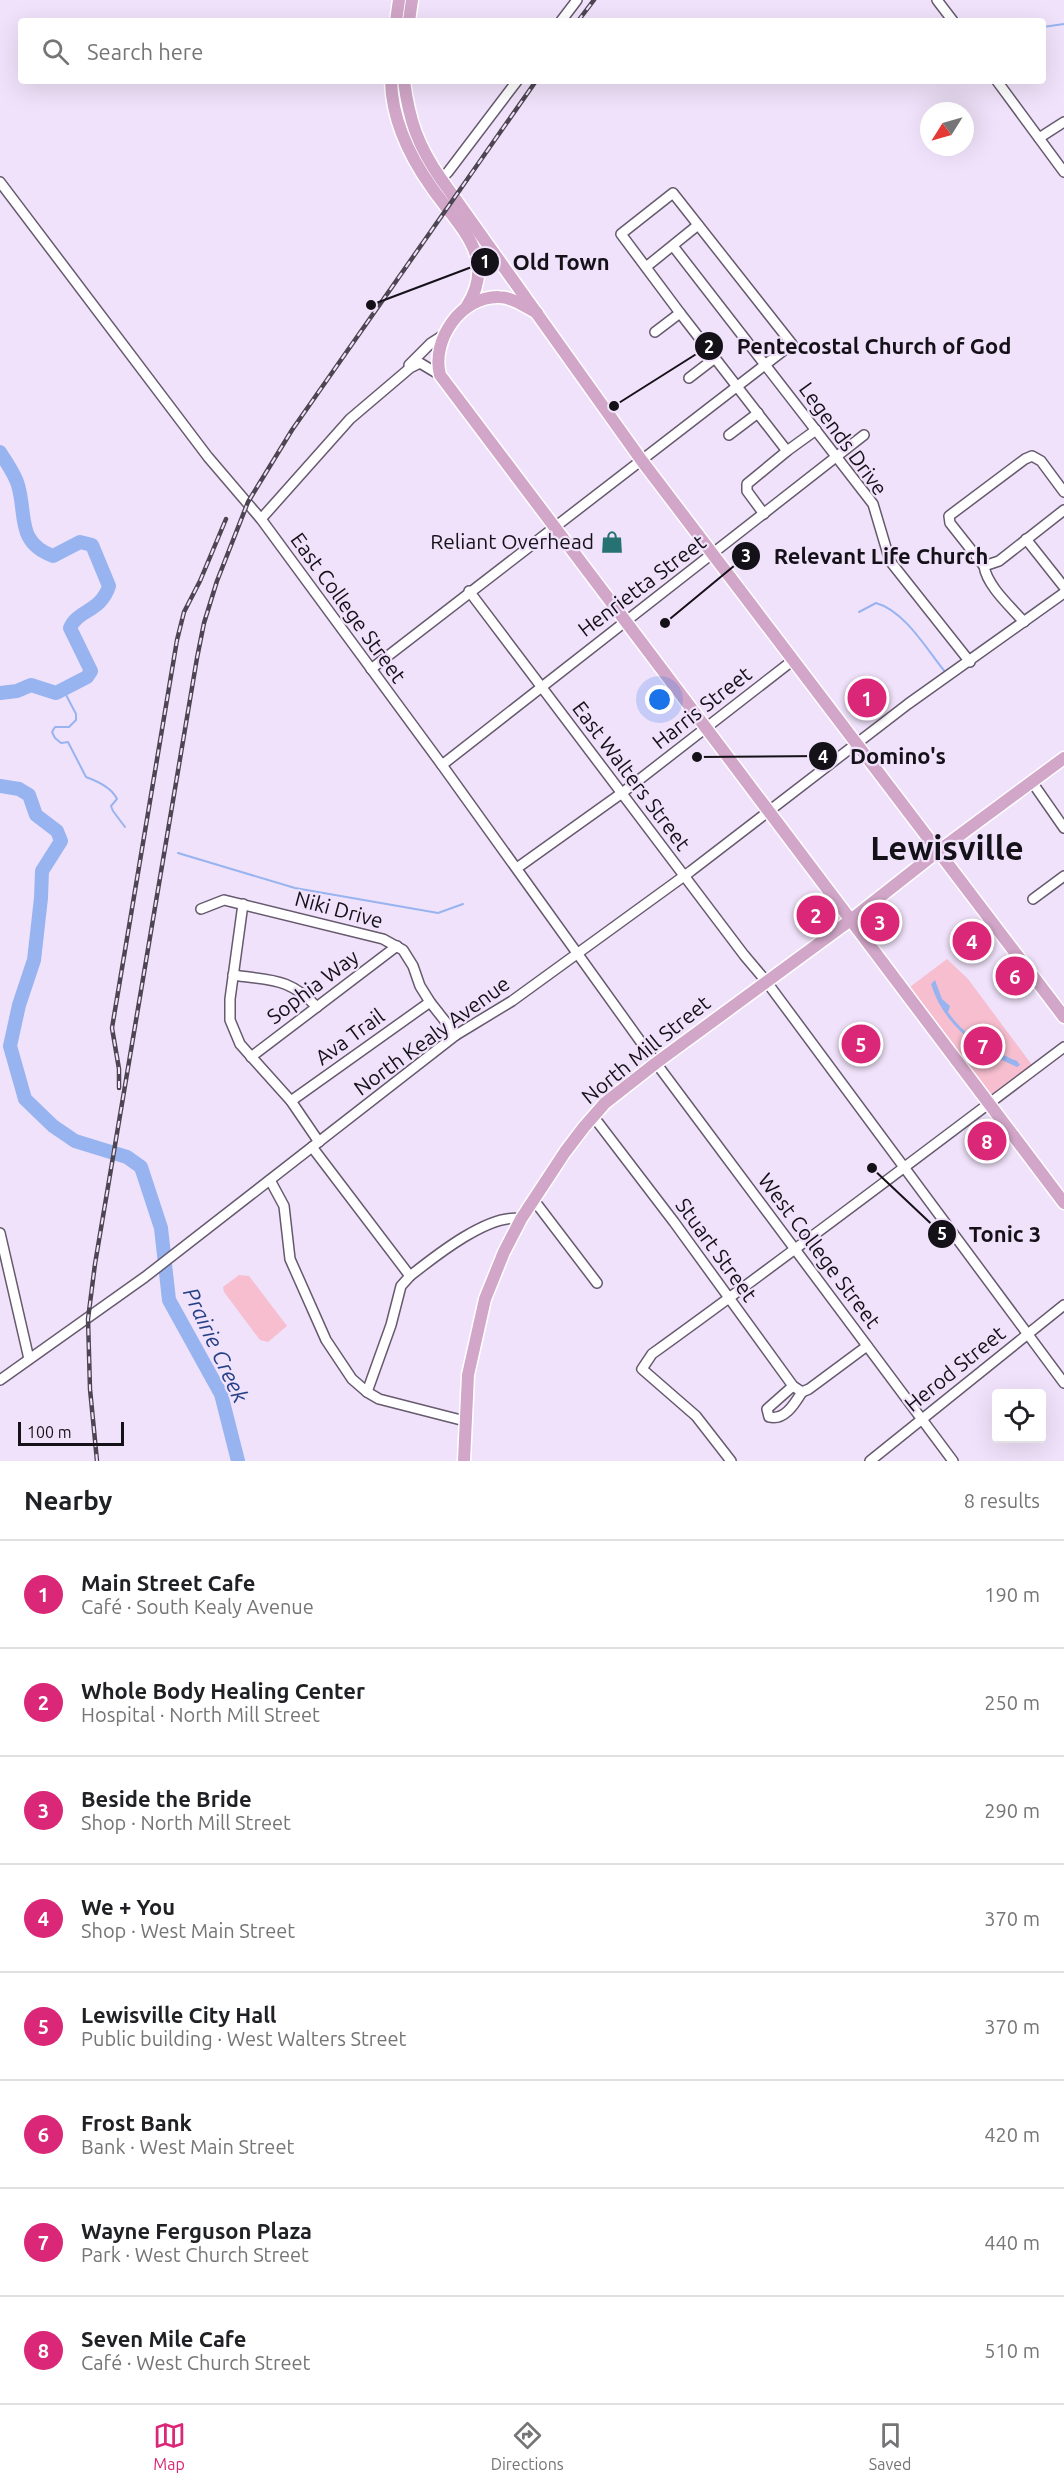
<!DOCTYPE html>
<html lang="en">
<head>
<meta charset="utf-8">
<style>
	body { margin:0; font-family:Ubuntu,sans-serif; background:#f6f6f6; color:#202124 }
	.controls { position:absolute; right:18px; bottom:18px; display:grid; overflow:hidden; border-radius:6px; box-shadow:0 6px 24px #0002 }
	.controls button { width:54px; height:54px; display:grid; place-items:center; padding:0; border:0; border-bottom:2px solid #e0e0e0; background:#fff; color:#202124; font:30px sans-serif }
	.compass { position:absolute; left:920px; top:102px; width:54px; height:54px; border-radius:50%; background:#fff; box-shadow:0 6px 24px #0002; rotate:233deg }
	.scale { position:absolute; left:18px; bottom:15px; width:106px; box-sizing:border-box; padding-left:6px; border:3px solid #151118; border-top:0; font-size:16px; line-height:21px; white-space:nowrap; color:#151118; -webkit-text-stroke:4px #f0e2fa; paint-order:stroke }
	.you { position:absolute; left:660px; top:700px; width:21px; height:21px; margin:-15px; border:4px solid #fff; border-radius:50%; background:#1a73e8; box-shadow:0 0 0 9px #1a73e833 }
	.badge { display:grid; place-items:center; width:39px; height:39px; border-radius:50%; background:#db2777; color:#fff; font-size:20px; font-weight:700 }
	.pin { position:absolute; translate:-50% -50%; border:3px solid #fff; box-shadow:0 2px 6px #0006 }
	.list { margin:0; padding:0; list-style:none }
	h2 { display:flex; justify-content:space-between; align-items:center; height:78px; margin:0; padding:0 24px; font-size:26px }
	h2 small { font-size:20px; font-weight:400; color:#757577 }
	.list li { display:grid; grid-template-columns:39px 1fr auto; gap:18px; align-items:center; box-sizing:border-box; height:108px; padding:0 24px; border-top:2px solid #e0e0e0 }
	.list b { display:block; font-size:22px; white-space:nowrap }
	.list p { margin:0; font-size:20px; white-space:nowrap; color:#757577 }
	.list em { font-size:20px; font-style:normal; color:#757577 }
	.icon { flex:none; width:33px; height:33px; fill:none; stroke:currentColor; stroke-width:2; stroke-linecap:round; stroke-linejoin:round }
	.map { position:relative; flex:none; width:1064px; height:1461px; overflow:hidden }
	.search { position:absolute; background:#fff; box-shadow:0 6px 24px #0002; left:18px; right:18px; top:18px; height:66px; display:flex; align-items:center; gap:15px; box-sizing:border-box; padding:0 21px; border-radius:6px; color:#757577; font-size:22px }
	.sheet { height:942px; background:#fff }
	nav { display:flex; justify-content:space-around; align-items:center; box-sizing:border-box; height:84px; border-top:2px solid #e0e0e0; background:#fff; font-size:16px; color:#757577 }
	nav a { display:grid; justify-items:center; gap:3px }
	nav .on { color:#db2777 }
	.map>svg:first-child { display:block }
	.green { fill:#f6becf }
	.water { fill:#98b4f0 }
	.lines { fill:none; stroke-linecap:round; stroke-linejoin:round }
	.stream { stroke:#98b4f0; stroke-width:2 }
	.river { stroke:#98b4f0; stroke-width:14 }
	.minor-casing { stroke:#665a6e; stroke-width:12 }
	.major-casing { stroke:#fff; stroke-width:15 }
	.minor { stroke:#fff; stroke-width:9 }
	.major { stroke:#d1a6c8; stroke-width:12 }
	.rail-casing { stroke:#4d4652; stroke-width:4.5 }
	.rail { stroke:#f0e2fa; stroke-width:2; stroke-dasharray:7; stroke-linecap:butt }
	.labels { text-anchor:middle; stroke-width:4.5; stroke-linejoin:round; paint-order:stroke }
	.street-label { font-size:21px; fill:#151118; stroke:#f0e2fa }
	.poi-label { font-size:21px; fill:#151118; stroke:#f0e2fa; text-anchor:end }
	.water-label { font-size:22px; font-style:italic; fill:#244086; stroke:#f0e2fa }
	.town-label { font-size:33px; font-weight:bold; fill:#151118; stroke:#f0e2fa }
	.leader { fill:none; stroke:#151118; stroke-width:2 }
	.callout-dot { fill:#151118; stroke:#f0e2fa; stroke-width:2 }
	.mark-label { font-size:18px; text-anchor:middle; font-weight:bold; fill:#fff }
	.callout-label { font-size:22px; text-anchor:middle; font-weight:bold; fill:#151118; stroke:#f0e2fa; stroke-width:4.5; stroke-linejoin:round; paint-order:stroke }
</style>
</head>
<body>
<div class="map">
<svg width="1064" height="1461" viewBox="0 0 1064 1461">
	<rect width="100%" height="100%" fill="#f0e2fa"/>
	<g class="green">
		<path d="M 947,959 L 968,979 L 1035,1069 L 990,1103 L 906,990 Z"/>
		<path d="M 239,1275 L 249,1276 L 287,1326 L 268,1342 L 260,1340 L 224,1292 L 223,1287 Z"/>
	</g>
	<path class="water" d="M 935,980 L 942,999 L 950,1006 L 948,1012 C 966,1038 989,1049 1017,1061 L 1020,1065 L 1017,1067 C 978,1050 944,1026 931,984 Z"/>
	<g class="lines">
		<g class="stream">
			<path d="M 1043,27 L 1064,24"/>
			<path d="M 859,612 L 876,603 C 905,611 927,650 946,673"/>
			<path d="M 64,691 L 76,714 L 76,720 L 69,727 L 55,727 L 52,732 L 55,738 L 61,743 L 68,742 L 86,777 C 97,781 112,788 117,799 L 111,806 L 113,811 L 125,827"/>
			<path d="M 178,853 L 295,888 L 438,913 L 463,904"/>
		</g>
		<g class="river">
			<path d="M 0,452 C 6,462 15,474 18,485 C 27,516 16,542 53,556 L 80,542 L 92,545 L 109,586 C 101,612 77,610 70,628 L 91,671 L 87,677 L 56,693 L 31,685 L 17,691 L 0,693"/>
			<path d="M 0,786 L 19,789 L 29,795 L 36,815 L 57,831 L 61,841 L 42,871 L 41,898 L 34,960 L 19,1005 L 10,1046 L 25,1099 L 53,1126 L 75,1141 L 127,1157 L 141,1167 L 161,1228 L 169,1300 L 221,1394 L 238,1461"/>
		</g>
		<g class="minor-casing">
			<g id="minor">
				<path d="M 937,0 L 953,21"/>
				<path d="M 561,21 L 577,0"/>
				<path d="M 997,81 L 1064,172"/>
				<path d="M 1039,138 L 1064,122"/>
				<path d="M 0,182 L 208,457 L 261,519 L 442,765 L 656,1063 L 953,1461"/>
				<path d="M 437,183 L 448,172 L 517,81"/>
				<path d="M 673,246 L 873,504 L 890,561 L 970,662"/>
				<path d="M 646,267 L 698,225"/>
				<path d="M 655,332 L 680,313 L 787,451 L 747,484 L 747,491 L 764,514"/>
				<path d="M 409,365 L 431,343 L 442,336"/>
				<path d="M 689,378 L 715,358"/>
				<path d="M 729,435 L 758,413"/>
				<path d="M 787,451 L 816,430"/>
				<path d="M 261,519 L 350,419 L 410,368 L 420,363 L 440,375"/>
				<path d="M 1026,539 L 1064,587"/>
				<path d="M 984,566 L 999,561 L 1064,510"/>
				<path d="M 469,591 L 744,955 L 766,981 L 1064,1383"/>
				<path d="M 1024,622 C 1011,607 987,586 984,566 L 950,523 L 949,516 L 1025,459 L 1032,456 L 1041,461 L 1064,492"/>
				<path d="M 371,669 L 792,344 L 673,193 L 621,234 L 680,313"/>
				<path d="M 442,765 L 864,435"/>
				<path d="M 1032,782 L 1064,828"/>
				<path d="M 517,868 L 622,793 L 792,661"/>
				<path d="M 1033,899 L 1064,876"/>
				<path d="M 243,904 L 230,999 L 230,1020 L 240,1044 L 291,1101 L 319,1142"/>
				<path d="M 201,909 L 224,900 L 383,939 L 403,950 L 413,966 L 420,986 L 430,1002 L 456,1035"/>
				<path d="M 233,975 C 272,981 288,977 317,1007"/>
				<path d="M 251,1057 L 397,946"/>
				<path d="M 291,1101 L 430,1002"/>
				<path d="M 593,1116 L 674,1222 L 793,1386 L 802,1392 L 809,1389 L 867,1346"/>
				<path d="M 312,1147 L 410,1276"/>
				<path d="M 270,1180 L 284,1206 L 290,1259 L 326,1340 L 352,1379 L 367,1392 L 379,1399 L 465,1421"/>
				<path d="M 533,1199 L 597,1283"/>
				<path d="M 0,1233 L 29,1359"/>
				<path d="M 0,1380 L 145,1277 L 456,1035 L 512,1001 L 691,871 L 908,704 L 1064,593"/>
				<path d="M 793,1386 L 767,1409 L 769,1417 C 785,1421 795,1403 802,1392"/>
				<path d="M 367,1392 L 391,1325 L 401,1286 L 410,1276 C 434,1257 490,1212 521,1219"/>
				<path d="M 731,1461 L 696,1416 L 642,1369 L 652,1354 C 791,1254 927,1150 1064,1047"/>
				<path d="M 870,1461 L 1064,1305"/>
			</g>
		</g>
		<g class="major-casing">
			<g id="major">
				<path d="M 396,21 L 399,0"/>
				<path d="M 409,21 L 412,0"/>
				<path d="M 391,81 C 392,120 410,157 432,188 C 459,227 498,257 467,306"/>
				<path d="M 404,81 C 409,120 418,146 441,179 L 642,461 L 1064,1017"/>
				<path d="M 537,313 C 526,307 512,297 499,297 C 461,296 431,340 440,375 L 1064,1203"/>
				<path d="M 464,1461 L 468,1375 L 485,1299 L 504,1252 L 521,1219 L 565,1152 L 584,1127 L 605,1103 L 656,1063 L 852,919 L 937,852 L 1064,758"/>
			</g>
		</g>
		<use href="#minor" class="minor"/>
		<use href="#major" class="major"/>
		<g class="rail-casing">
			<g id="rail">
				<path d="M 578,21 L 594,0"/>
				<path d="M 119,1088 L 119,1069 L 112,1028 L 177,640 L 184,612 L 200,581 L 226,519"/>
				<path d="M 97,1461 L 90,1389 L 88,1319 L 95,1264 L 197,658 L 204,623 L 217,581 L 248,502 L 292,430 L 536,81"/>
			</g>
		</g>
		<use href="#rail" class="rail"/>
	</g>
	<defs>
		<g id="shop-bare" transform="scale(1.8)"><path d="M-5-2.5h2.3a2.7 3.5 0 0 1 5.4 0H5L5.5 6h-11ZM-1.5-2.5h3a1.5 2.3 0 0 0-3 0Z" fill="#267171" stroke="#f0e2fa" stroke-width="2.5" paint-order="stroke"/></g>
	</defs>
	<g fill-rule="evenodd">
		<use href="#shop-bare" x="612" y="542"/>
	</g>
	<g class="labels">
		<g class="street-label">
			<text transform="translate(843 439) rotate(54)" y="7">Legends Drive</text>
			<text transform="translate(642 586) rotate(-37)" y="7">Henrietta Street</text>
			<text transform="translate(348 608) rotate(54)" y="7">East College Street</text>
			<text transform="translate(702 708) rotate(-38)" y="7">Harris Street</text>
			<text transform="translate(631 776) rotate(53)" y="7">East Walters Street</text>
			<text transform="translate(339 910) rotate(15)" y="7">Niki Drive</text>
			<text transform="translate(313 987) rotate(-37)" y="7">Sophia Way</text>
			<text transform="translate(432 1036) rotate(-36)" y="7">North Kealy Avenue</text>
			<text transform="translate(350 1037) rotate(-36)" y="7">Ava Trail</text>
			<text transform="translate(646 1050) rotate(-39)" y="7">North Mill Street</text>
			<text transform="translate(716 1250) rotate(54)" y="7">Stuart Street</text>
			<text transform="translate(819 1251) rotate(53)" y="7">West College Street</text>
			<text transform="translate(955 1369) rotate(-39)" y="7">Herod Street</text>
		</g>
		<g class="poi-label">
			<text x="594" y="549">Reliant Overhead</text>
		</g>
		<g class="water-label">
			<text transform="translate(216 1345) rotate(65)" y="8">Prairie Creek</text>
		</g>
		<g class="town-label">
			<text x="947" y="860">Lewisville</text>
		</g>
	</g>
	<path class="leader" d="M371 305L485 262M614 406L709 346M665 623L746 556M697 757L823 756M872 1168L942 1234"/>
	<g class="callout-dot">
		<circle cx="371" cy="305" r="6"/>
		<circle cx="614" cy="406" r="6"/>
		<circle cx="665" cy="623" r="6"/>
		<circle cx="697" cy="757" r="6"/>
		<circle cx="872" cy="1168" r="6"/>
		<circle cx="485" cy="262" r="15"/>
		<circle cx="709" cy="346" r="15"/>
		<circle cx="746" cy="556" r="15"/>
		<circle cx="823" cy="756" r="15"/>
		<circle cx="942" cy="1234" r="15"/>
	</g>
	<g class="mark-label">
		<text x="485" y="268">1</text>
		<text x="709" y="353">2</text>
		<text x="746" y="562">3</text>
		<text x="823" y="763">4</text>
		<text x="942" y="1240">5</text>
	</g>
	<g class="callout-label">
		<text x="561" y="270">Old Town</text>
		<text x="874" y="354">Pentecostal Church of God</text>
		<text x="881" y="564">Relevant Life Church</text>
		<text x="898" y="764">Domino's</text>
		<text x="1005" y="1242">Tonic 3</text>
	</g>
</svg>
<div class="controls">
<button><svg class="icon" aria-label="locate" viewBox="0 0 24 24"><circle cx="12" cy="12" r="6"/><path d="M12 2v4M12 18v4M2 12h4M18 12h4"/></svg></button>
</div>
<svg class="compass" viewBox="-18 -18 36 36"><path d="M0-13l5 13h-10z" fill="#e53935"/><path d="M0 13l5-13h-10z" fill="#757577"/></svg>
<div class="scale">100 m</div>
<div class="you"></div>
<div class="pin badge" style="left:867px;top:698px">1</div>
<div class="pin badge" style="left:816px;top:915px">2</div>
<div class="pin badge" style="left:880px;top:922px">3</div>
<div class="pin badge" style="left:972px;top:941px">4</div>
<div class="pin badge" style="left:861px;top:1044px">5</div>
<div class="pin badge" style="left:1015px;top:976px">6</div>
<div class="pin badge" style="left:983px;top:1046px">7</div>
<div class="pin badge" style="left:987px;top:1141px">8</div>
<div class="search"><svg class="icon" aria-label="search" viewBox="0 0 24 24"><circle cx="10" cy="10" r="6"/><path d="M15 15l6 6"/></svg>Search here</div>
</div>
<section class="sheet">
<h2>Nearby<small>8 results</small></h2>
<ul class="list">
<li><span class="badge">1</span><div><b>Main Street Cafe</b><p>Café · South Kealy Avenue</p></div><em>190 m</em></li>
<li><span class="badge">2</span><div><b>Whole Body Healing Center</b><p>Hospital · North Mill Street</p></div><em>250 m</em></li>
<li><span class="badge">3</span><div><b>Beside the Bride</b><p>Shop · North Mill Street</p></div><em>290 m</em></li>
<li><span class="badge">4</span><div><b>We + You</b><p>Shop · West Main Street</p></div><em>370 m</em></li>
<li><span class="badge">5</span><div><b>Lewisville City Hall</b><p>Public building · West Walters Street</p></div><em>370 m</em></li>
<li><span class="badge">6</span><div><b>Frost Bank</b><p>Bank · West Main Street</p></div><em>420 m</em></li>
<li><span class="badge">7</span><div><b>Wayne Ferguson Plaza</b><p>Park · West Church Street</p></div><em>440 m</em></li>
<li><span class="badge">8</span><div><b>Seven Mile Cafe</b><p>Café · West Church Street</p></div><em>510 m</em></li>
</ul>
</section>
<nav>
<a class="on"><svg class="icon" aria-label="map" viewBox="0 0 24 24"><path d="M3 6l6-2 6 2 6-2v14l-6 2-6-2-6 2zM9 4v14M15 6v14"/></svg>Map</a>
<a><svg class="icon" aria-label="directions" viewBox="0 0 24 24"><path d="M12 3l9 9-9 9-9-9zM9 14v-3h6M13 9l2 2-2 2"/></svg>Directions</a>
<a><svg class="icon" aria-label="saved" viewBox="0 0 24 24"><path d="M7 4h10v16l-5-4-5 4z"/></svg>Saved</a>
</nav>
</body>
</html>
